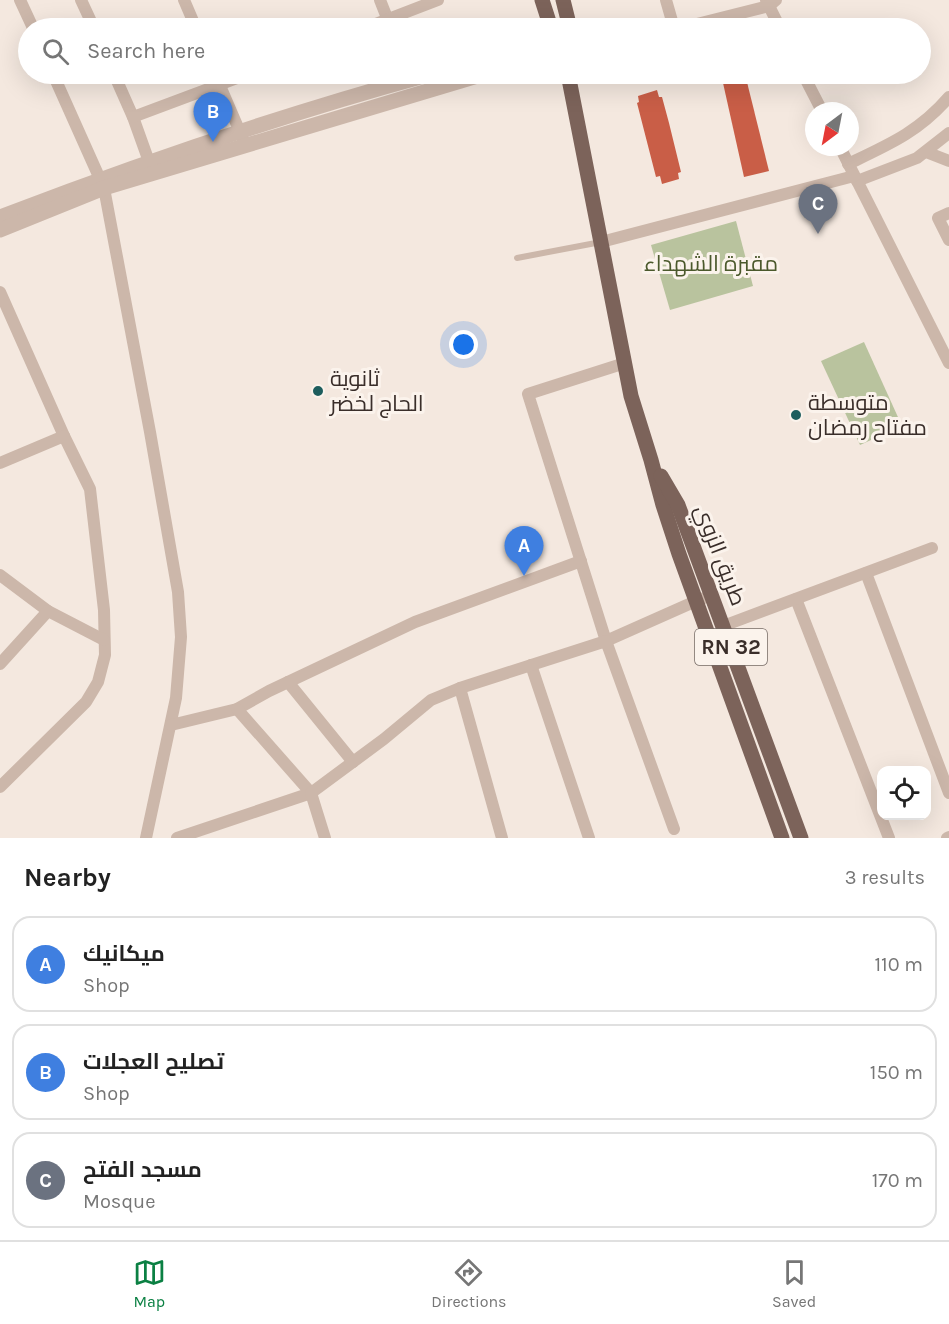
<!DOCTYPE html>
<html lang="en">
<head>
<meta charset="utf-8">
<style>
	body { margin:0; font-family:Karla,Cairo,sans-serif; background:#f2f2f2; color:#222 }
	.controls { position:absolute; right:18px; bottom:18px; display:grid; overflow:hidden; border-radius:12px; box-shadow:0 6px 24px #0002 }
	.controls button { width:54px; height:54px; display:grid; place-items:center; padding:0; border:0; border-bottom:2px solid #e0e0e0; background:#fff; color:#222; font:30px sans-serif }
	.compass { position:absolute; left:805px; top:102px; width:54px; height:54px; border-radius:50%; background:#fff; box-shadow:0 6px 24px #0002; rotate:212deg }
	.you { position:absolute; left:464px; top:345px; width:21px; height:21px; margin:-15px; border:4px solid #fff; border-radius:50%; background:#1a73e8; box-shadow:0 0 0 9px #1a73e833 }
	.badge { display:grid; place-items:center; width:39px; height:39px; border-radius:50%; background:#0b8043; color:#fff; font-size:20px; font-weight:700 }
	.pin { position:absolute; translate:-50% -50px; filter:drop-shadow(0 2px 3px #0008) }
	.pin::after { content:''; position:absolute; top:32px; width:21px; height:18px; background:inherit; clip-path:polygon(0 0,100% 0,50% 100%) }
	.list { margin:0; padding:0; list-style:none }
	h2 { display:flex; justify-content:space-between; align-items:center; height:78px; margin:0; padding:0 24px; font-size:26px }
	h2 small { font-size:20px; font-weight:400; color:#767676 }
	.list li { display:grid; grid-template-columns:39px 1fr auto; gap:18px; align-items:center; box-sizing:border-box; height:96px; margin:0 12px 12px; padding:0 12px; border:2px solid #e0e0e0; border-radius:18px }
	.list b { display:block; font-size:22px; white-space:nowrap }
	.list p { margin:0; font-size:20px; white-space:nowrap; color:#767676 }
	.list em { font-size:20px; font-style:normal; color:#767676 }
	.icon { flex:none; width:33px; height:33px; fill:none; stroke:currentColor; stroke-width:2; stroke-linecap:round; stroke-linejoin:round }
	.map { position:relative; flex:none; width:949px; height:838px; overflow:hidden }
	.search { position:absolute; background:#fff; box-shadow:0 6px 24px #0002; left:18px; right:18px; top:18px; height:66px; display:flex; align-items:center; gap:15px; box-sizing:border-box; padding:0 21px; border-radius:33px; color:#767676; font-size:22px }
	.sheet { height:402px; background:#fff }
	nav { display:flex; justify-content:space-around; align-items:center; box-sizing:border-box; height:84px; border-top:2px solid #e0e0e0; background:#fff; font-size:16px; color:#767676 }
	nav a { display:grid; justify-items:center; gap:3px }
	nav .on { color:#0b8043 }
	.map>svg:first-child { display:block }
	.green { fill:#b9c39e }
	.building { fill:#c95e47 }
	.lines { fill:none; stroke-linecap:round; stroke-linejoin:round }
	.service { stroke:#ccb7aa; stroke-width:6 }
	.minor { stroke:#ccb7aa; stroke-width:12 }
	.tertiary { stroke:#ccb7aa; stroke-width:15 }
	.primary { stroke:#7c635a; stroke-width:15 }
	.poi-dot { fill:#1d5d5d; stroke:#fbf3ec; stroke-width:2 }
	.labels { text-anchor:middle; stroke-width:6; stroke-linejoin:round; paint-order:stroke }
	.shield { fill:#fbf3ec; stroke:#746964; stroke-width:1.5 }
	.shield-label { font-size:21px; font-weight:bold; fill:#3a2e2a }
	.park-label { font-size:22px; fill:#4b592c; stroke:#fbf3ec }
	.poi-label { font-size:22px; fill:#3a2e2a; stroke:#fbf3ec; text-anchor:start }
	.street-label { font-size:22px; fill:#3a2e2a; stroke:#fbf3ec }
</style>
</head>
<body>
<div class="map">
<svg width="949" height="838" viewBox="0 0 949 838">
	<rect width="100%" height="100%" fill="#f4e8df"/>
	<g class="green">
		<path d="M 736,221 L 753,286 L 670,310 L 651,245 Z"/>
		<path d="M 864,342 L 902,426 L 860,445 L 821,361 Z"/>
	</g>
	<g class="building">
		<path d="M 721,74 L 745,74 L 769,171 L 744,177 Z"/>
		<path d="M 657,90 L 659,97 L 662,97 L 669,123 L 681,172 L 678,173 L 679,179 L 662,184 L 660,176 L 656,177 L 637,103 L 639,102 L 638,96 Z"/>
	</g>
	<g class="lines">
		<path class="service" d="M 517,258 L 601,242"/>
		<g class="minor">
			<path d="M 20,0 L 33,28"/>
			<path d="M 81,0 L 94,28"/>
			<path d="M 184,0 L 196,28"/>
			<path d="M 380,0 L 391,28"/>
			<path d="M 666,0 L 674,28"/>
			<path d="M 766,0 L 780,28"/>
			<path d="M 365,28 L 438,0"/>
			<path d="M 681,28 L 769,6 L 776,0"/>
			<path d="M 53,74 L 104,188 L 150,432 L 178,592 L 181,637 L 176,698 L 146,838"/>
			<path d="M 114,74 L 133,117 L 152,170"/>
			<path d="M 215,74 L 243,139"/>
			<path d="M 803,74 L 822,111"/>
			<path d="M 133,117 L 248,74"/>
			<path d="M 840,147 L 949,363"/>
			<path d="M 926,152 L 949,161"/>
			<path d="M 848,164 C 888,145 919,132 949,97"/>
			<path d="M 857,181 L 917,158 L 949,133"/>
			<path d="M 949,213 L 938,218 L 949,240"/>
			<path d="M 601,242 L 854,176"/>
			<path d="M 0,292 L 64,436 L 90,489 L 104,610 L 105,655 L 98,682 L 86,702 L 0,787"/>
			<path d="M 625,363 L 528,394 L 606,641 L 696,601 L 712,595"/>
			<path d="M 0,463 L 64,436"/>
			<path d="M 866,573 L 949,793"/>
			<path d="M 0,575 L 48,611"/>
			<path d="M 796,599 L 889,838"/>
			<path d="M 723,626 L 932,548"/>
			<path d="M 0,664 L 48,611 L 104,640"/>
			<path d="M 531,665 L 589,838"/>
			<path d="M 288,682 L 353,762"/>
			<path d="M 460,688 L 502,838"/>
			<path d="M 171,725 L 237,709 L 269,691 L 415,622 L 581,561"/>
			<path d="M 177,838 L 311,793 L 237,709"/>
			<path d="M 325,838 L 311,793 L 384,739 L 431,700 L 460,688 L 606,641 L 674,829"/>
			<path d="M 947,838 L 949,837"/>
		</g>
		<g class="tertiary">
			<path d="M 0,217 C 141,163 285,114 431,74"/>
			<path d="M 0,230 L 104,188 L 484,74"/>
		</g>
		<g class="primary">
			<path d="M 542,0 L 551,28"/>
			<path d="M 563,0 L 569,24 L 567,28"/>
			<path d="M 568,74 L 631,396 L 651,460 L 663,505 L 679,554 L 782,838"/>
			<path d="M 661,476 L 678,505 L 801,838"/>
		</g>
	</g>
	<g class="poi-dot">
		<circle cx="318" cy="391" r="6"/>
		<circle cx="796" cy="415" r="6"/>
	</g>
	<g class="labels">
		<rect class="shield" x="695" y="629" width="72" height="36" rx="4.5"/>
		<g class="shield-label">
			<text x="731" y="654">RN 32</text>
		</g>
		<g class="park-label">
			<text x="711" y="271">مقبرة الشهداء</text>
		</g>
		<g class="poi-label">
			<text x="330" y="386">ثانوية<tspan x="330" dy="25">الحاج لخضر</tspan></text>
			<text x="808" y="410">متوسطة<tspan x="808" dy="25">مفتاح رمضان</tspan></text>
		</g>
		<g class="street-label">
			<text transform="translate(721 555) rotate(69)" y="8">طريق الزوي</text>
		</g>
	</g>
</svg>
<div class="controls">
<button><svg class="icon" aria-label="locate" viewBox="0 0 24 24"><circle cx="12" cy="12" r="6"/><path d="M12 2v4M12 18v4M2 12h4M18 12h4"/></svg></button>
</div>
<svg class="compass" viewBox="-18 -18 36 36"><path d="M0-13l5 13h-10z" fill="#e53935"/><path d="M0 13l5-13h-10z" fill="#767676"/></svg>
<div class="you"></div>
<div class="pin badge" style="left:524px;top:576px;background:#3f7fe0">A</div>
<div class="pin badge" style="left:213px;top:142px;background:#3f7fe0">B</div>
<div class="pin badge" style="left:818px;top:234px;background:#6b7280">C</div>
<div class="search"><svg class="icon" aria-label="search" viewBox="0 0 24 24"><circle cx="10" cy="10" r="6"/><path d="M15 15l6 6"/></svg>Search here</div>
</div>
<section class="sheet">
<h2>Nearby<small>3 results</small></h2>
<ul class="list">
<li><span class="badge" style="background:#3f7fe0">A</span><div><b>ميكانيك</b><p>Shop</p></div><em>110 m</em></li>
<li><span class="badge" style="background:#3f7fe0">B</span><div><b>تصليح العجلات</b><p>Shop</p></div><em>150 m</em></li>
<li><span class="badge" style="background:#6b7280">C</span><div><b>مسجد الفتح</b><p>Mosque</p></div><em>170 m</em></li>
</ul>
</section>
<nav>
<a class="on"><svg class="icon" aria-label="map" viewBox="0 0 24 24"><path d="M3 6l6-2 6 2 6-2v14l-6 2-6-2-6 2zM9 4v14M15 6v14"/></svg>Map</a>
<a><svg class="icon" aria-label="directions" viewBox="0 0 24 24"><path d="M12 3l9 9-9 9-9-9zM9 14v-3h6M13 9l2 2-2 2"/></svg>Directions</a>
<a><svg class="icon" aria-label="saved" viewBox="0 0 24 24"><path d="M7 4h10v16l-5-4-5 4z"/></svg>Saved</a>
</nav>
</body>
</html>
